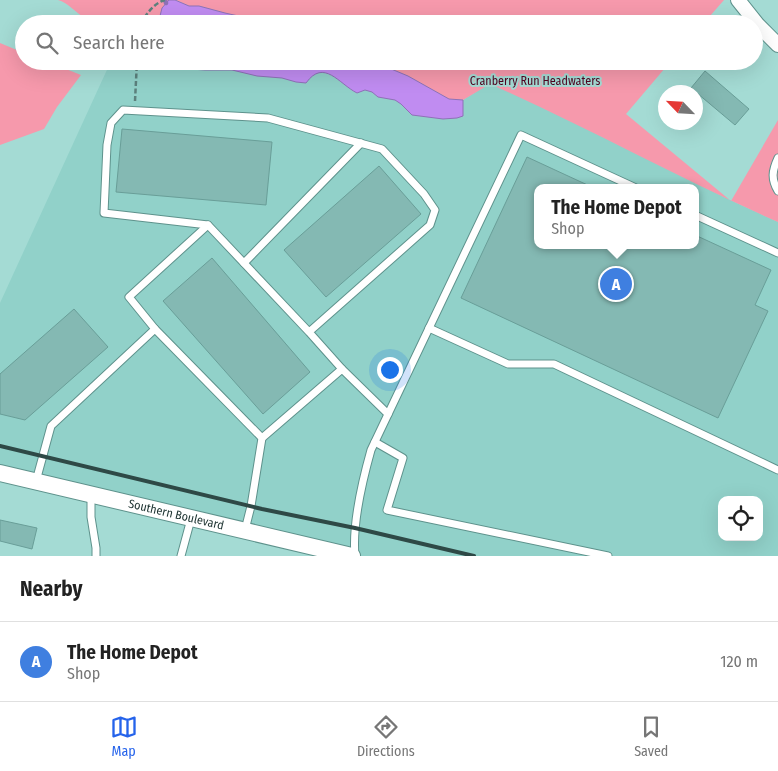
<!DOCTYPE html>
<html lang="en">
<head>
<meta charset="utf-8">
<style>
	body { margin:0; font-family:"Fira Sans Condensed",sans-serif; background:#f2f2f2; color:#222 }
	.controls { position:absolute; right:15px; bottom:15px; display:grid; overflow:hidden; border-radius:10px; box-shadow:0 5px 20px #0002 }
	.controls button { width:45px; height:45px; display:grid; place-items:center; padding:0; border:0; border-bottom:1px solid #e0e0e0; background:#fff; color:#222; font:25px sans-serif }
	.compass { position:absolute; left:658px; top:85px; width:45px; height:45px; border-radius:50%; background:#fff; box-shadow:0 5px 20px #0002; rotate:295deg }
	.you { position:absolute; left:389px; top:369px; width:18px; height:18px; margin:-12px; border:4px solid #fff; border-radius:50%; background:#1a73e8; box-shadow:0 0 0 8px #1a73e833 }
	.badge { display:grid; place-items:center; width:32px; height:32px; border-radius:50%; background:#2563eb; color:#fff; font-size:16px; font-weight:700 }
	.pin { position:absolute; translate:-50% -50%; border:2px solid #fff; box-shadow:0 1px 5px #0006 }
	.popup { position:absolute; left:534px; top:184px; width:165px; height:65px; box-sizing:border-box; display:grid; place-content:center; border-radius:10px; background:#fff; filter:drop-shadow(0 1px 4px #0005); font-size:16px; white-space:nowrap; color:#767676 }
	.popup b { font-size:19px; color:#222 }
	.popup::after { content:''; position:absolute; left:50%; top:100%; margin-left:-10px; border:10px solid transparent; border-top-color:#fff }
	.list { margin:0; padding:0; list-style:none }
	h2 { display:flex; justify-content:space-between; align-items:center; height:65px; margin:0; padding:0 20px; font-size:21px }
	h2 small { font-size:16px; font-weight:400; color:#767676 }
	.list li { display:grid; grid-template-columns:32px 1fr auto; gap:15px; align-items:center; box-sizing:border-box; height:80px; padding:0 20px; border-top:1px solid #e0e0e0 }
	.list b { display:block; font-size:19px; white-space:nowrap }
	.list p { margin:0; font-size:16px; white-space:nowrap; color:#767676 }
	.list em { font-size:16px; font-style:normal; color:#767676 }
	.icon { flex:none; width:28px; height:28px; fill:none; stroke:currentColor; stroke-width:2; stroke-linecap:round; stroke-linejoin:round }
	.map { position:relative; flex:none; width:778px; height:556px; overflow:hidden }
	.search { position:absolute; background:#fff; box-shadow:0 5px 20px #0002; left:15px; right:15px; top:15px; height:55px; display:flex; align-items:center; gap:12px; box-sizing:border-box; padding:0 18px; border-radius:28px; color:#767676; font-size:19px }
	.sheet { height:145px; background:#fff }
	nav { display:flex; justify-content:space-around; align-items:center; box-sizing:border-box; height:70px; border-top:1px solid #e0e0e0; background:#fff; font-size:14px; color:#767676 }
	nav a { display:grid; justify-items:center; gap:2px }
	nav .on { color:#2563eb }
	.map>svg:first-child { display:block }
	.built { fill:#91d1c9; fill-rule:evenodd }
	.green { fill:#f699ac }
	.water { fill:#c08cf1; stroke:#8f71b7 }
	.lines { fill:none; stroke-linecap:round; stroke-linejoin:round }
	.stream { stroke:#8f71b7; stroke-width:4.5 }
	.building { fill:#84b9b3; stroke:#699e98 }
	.service-casing { stroke:#5e928c; stroke-width:9 }
	.minor-casing { stroke:#5e928c; stroke-width:16 }
	.tertiary-casing { stroke:#5e928c; stroke-width:18 }
	.path { stroke:#5c817d; stroke-width:2.5; stroke-dasharray:5 2.5; stroke-linecap:butt }
	.service { stroke:#fff; stroke-width:7 }
	.minor { stroke:#fff; stroke-width:14 }
	.tertiary { stroke:#fff; stroke-width:16 }
	.rail { stroke:#2e4946; stroke-width:4 }
	.labels { text-anchor:middle; stroke-width:4; stroke-linejoin:round; paint-order:stroke }
	.park-label { font-size:12px; fill:#510420; stroke:#a4dbd4 }
	.street-label { font-size:12px; fill:#1d3331; stroke:#a4dbd4 }
</style>
</head>
<body>
<div class="map">
<svg width="778" height="556" viewBox="0 0 778 556">
	<rect width="100%" height="100%" fill="#a4dbd4"/>
	<path class="built" d="M 111,61 L 313,61 L 463,115 L 463,100 L 492,82 L 732,201 L 778,222 L 778,556 L 352,556 L 0,473 L 0,303 ZM 537,188 L 695,188 L 695,245 L 537,245 ZM 722,500 L 759,500 L 759,537 L 722,537 Z"/>
	<g class="green">
		<path d="M 58,0 L 169,0 L 162,8 L 158,24 L 141,24 L 120,18 C 106,27 96,24 82,16 C 74,11 68,3 58,0 Z"/>
		<path d="M 176,0 L 724,0 L 703,24 L 274,24 L 225,13 L 199,6 L 189,6 Z"/>
		<path d="M 0,43 L 24,53 L 24,61 L 46,61 L 81,75 L 57,107 L 44,129 L 0,145 Z"/>
		<path d="M 372,61 L 671,61 L 626,114 L 731,201 L 778,120 L 778,222 C 680,179 587,127 490,84 L 463,100 L 449,99 L 408,76 Z"/>
	</g>
	<g class="water">
		<path d="M 169,0 L 175,0 L 189,6 L 199,6 L 225,13 L 274,24 L 158,24 L 162,8 Z"/>
		<path d="M 167,61 L 372,61 L 408,76 L 449,99 L 463,100 L 463,116 L 457,118 L 443,119 L 412,115 L 401,104 L 395,100 L 378,97 L 372,92 L 365,90 L 357,93 C 339,84 324,58 306,83 L 296,82 L 282,78 L 257,76 L 232,70 L 205,70 L 176,68 Z"/>
	</g>
	<g class="lines">
		<path class="stream" d="M 165,0 L 166,3"/>
	</g>
	<g class="building">
		<path d="M 705,71 L 749,109 L 735,125 L 691,88 Z"/>
		<path d="M 122,129 L 272,142 L 266,205 L 116,192 Z"/>
		<path d="M 527,157 L 594,188 L 537,188 L 537,245 L 695,245 L 695,235 L 771,270 L 755,305 L 768,311 L 718,418 L 461,298 Z"/>
		<path d="M 379,166 L 421,214 L 326,297 L 284,250 Z"/>
		<path d="M 212,258 L 310,372 L 263,414 L 163,301 Z"/>
		<path d="M 74,309 L 108,347 L 25,420 L 0,414 L 0,374 Z"/>
		<path d="M 0,520 L 37,528 L 32,549 L 0,541 Z"/>
	</g>
	<g class="lines">
		<g class="service-casing">
			<g id="service">
				<path d="M 778,158 C 772,171 771,179 778,191"/>
				<path d="M 695,215 L 778,253"/>
				<path d="M 244,263 L 361,143"/>
				<path d="M 429,328 L 508,364 L 554,364 L 778,470"/>
				<path d="M 155,329 L 129,297 L 208,225"/>
				<path d="M 309,332 L 208,225 L 104,213 L 107,145 L 111,123 L 123,110 L 268,118 L 382,149 L 424,194 L 435,210 L 430,225 L 309,332 L 342,369"/>
				<path d="M 262,438 L 342,369 L 388,414"/>
				<path d="M 375,442 L 403,458 L 387,510 L 608,556"/>
				<path d="M 36,481 L 51,426 L 155,329 L 262,438 L 251,506 L 245,530"/>
				<path d="M 91,495 L 91,517 L 96,548 L 96,556"/>
				<path d="M 181,556 L 191,519"/>
				<path d="M 355,556 C 352,524 362,482 371,450 L 521,135 L 636,188"/>
			</g>
		</g>
		<g class="minor-casing">
			<path id="minor" d="M 738,0 L 758,25 L 778,45"/>
		</g>
		<g class="tertiary-casing">
			<g id="tertiary">
				<path id="s1" d="M 0,473 L 352,556"/>
			</g>
		</g>
		<g class="path">
			<path d="M 141,24 C 146,14 154,3 165,0"/>
			<path d="M 135,101 L 137,61"/>
		</g>
		<use href="#service" class="service"/>
		<use href="#minor" class="minor"/>
		<use href="#tertiary" class="tertiary"/>
		<path class="rail" d="M 0,446 L 262,509 L 355,528 L 474,556"/>
	</g>
	<g class="labels">
		<g class="park-label">
			<text x="535" y="85">Cranberry Run Headwaters</text>
		</g>
		<g class="street-label">
			<text dy="4" stroke="none"><textPath href="#s1" startOffset="181">Southern Boulevard</textPath></text>
		</g>
	</g>
</svg>
<div class="controls">
<button><svg class="icon" aria-label="locate" viewBox="0 0 24 24"><circle cx="12" cy="12" r="6"/><path d="M12 2v4M12 18v4M2 12h4M18 12h4"/></svg></button>
</div>
<svg class="compass" viewBox="-18 -18 36 36"><path d="M0-13l5 13h-10z" fill="#e53935"/><path d="M0 13l5-13h-10z" fill="#767676"/></svg>
<div class="you"></div>
<div class="pin badge" style="left:616px;top:284px;background:#3f7fe0">A</div>
<div class="popup"><b>The Home Depot</b>Shop</div>
<div class="search"><svg class="icon" aria-label="search" viewBox="0 0 24 24"><circle cx="10" cy="10" r="6"/><path d="M15 15l6 6"/></svg>Search here</div>
</div>
<section class="sheet">
<h2>Nearby<small></small></h2>
<ul class="list">
<li><span class="badge" style="background:#3f7fe0">A</span><div><b>The Home Depot</b><p>Shop</p></div><em>120 m</em></li>
</ul>
</section>
<nav>
<a class="on"><svg class="icon" aria-label="map" viewBox="0 0 24 24"><path d="M3 6l6-2 6 2 6-2v14l-6 2-6-2-6 2zM9 4v14M15 6v14"/></svg>Map</a>
<a><svg class="icon" aria-label="directions" viewBox="0 0 24 24"><path d="M12 3l9 9-9 9-9-9zM9 14v-3h6M13 9l2 2-2 2"/></svg>Directions</a>
<a><svg class="icon" aria-label="saved" viewBox="0 0 24 24"><path d="M7 4h10v16l-5-4-5 4z"/></svg>Saved</a>
</nav>
</body>
</html>
